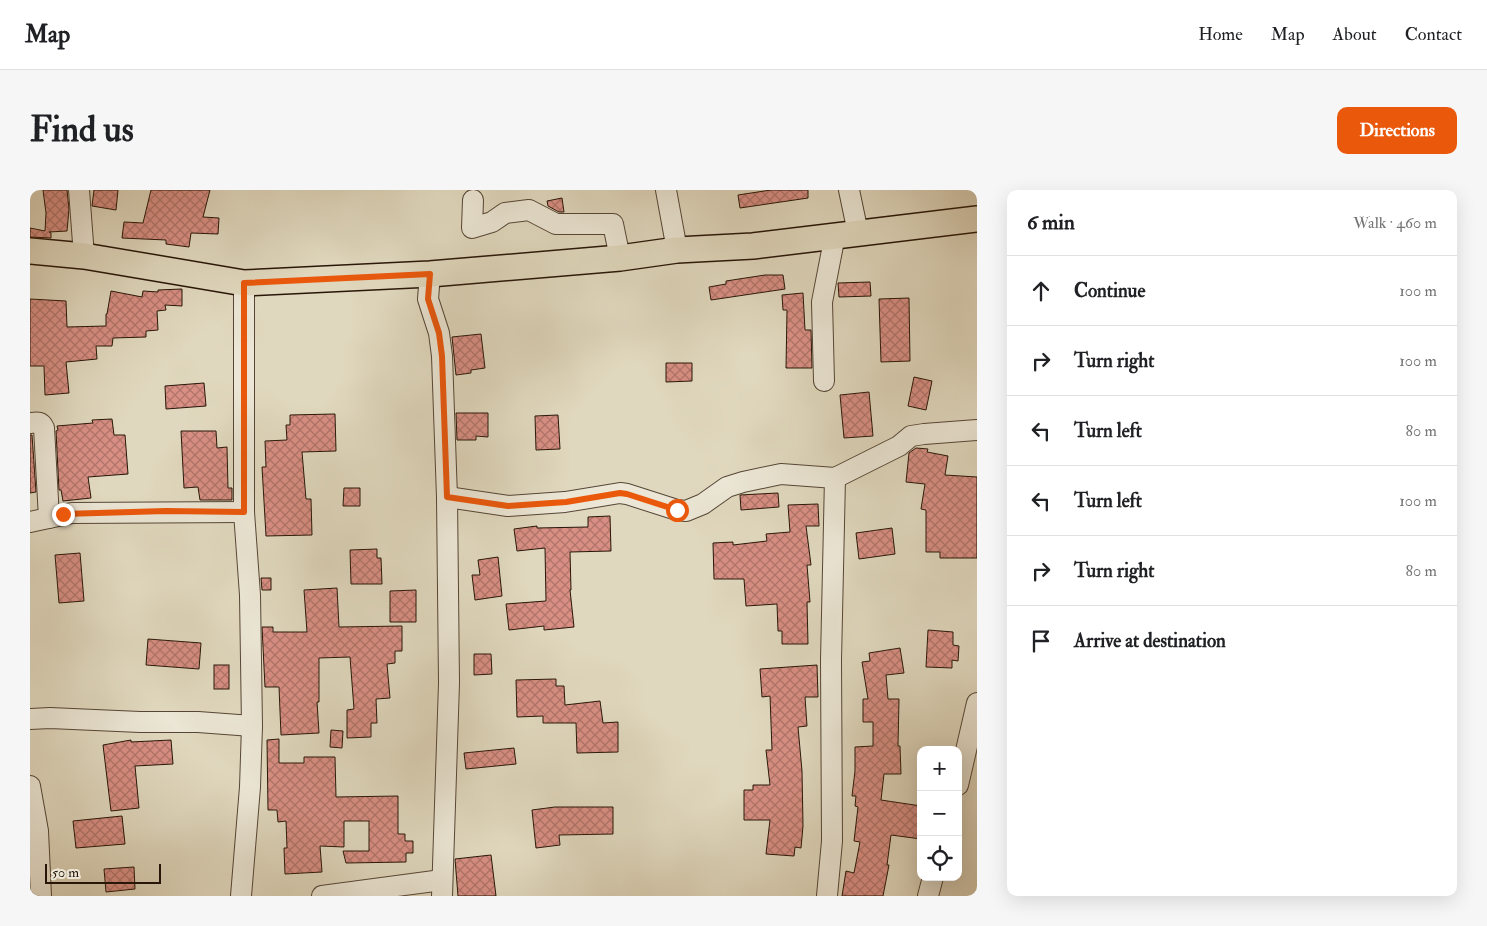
<!DOCTYPE html>
<html lang="en">
<head>
<meta charset="utf-8">
<style>
	body { margin:0; font-family:"IM FELL Double Pica",serif; background:#f6f6f6; color:#202124 }
	.controls { position:absolute; right:15px; bottom:15px; display:grid; overflow:hidden; border-radius:10px; box-shadow:0 5px 20px #0002 }
	.controls button { width:45px; height:45px; display:grid; place-items:center; padding:0; border:0; border-bottom:1px solid #e0e0e0; background:#fff; color:#202124; font:25px sans-serif }
	.scale { position:absolute; left:15px; bottom:12px; width:116px; box-sizing:border-box; padding-left:5px; border:2px solid #281608; border-top:0; font-size:14px; line-height:18px; white-space:nowrap; color:#281608; -webkit-text-stroke:4px #ebe6d5; paint-order:stroke }
	.stop { position:absolute; width:15px; height:15px; margin:-11px; border:4px solid #ea580c; border-radius:50%; background:#fff }
	.stop.end { background:#ea580c; border-color:#fff; box-shadow:0 1px 5px #0008 }
	.list { margin:0; padding:0; list-style:none }
	h2 { display:flex; justify-content:space-between; align-items:center; height:65px; margin:0; padding:0 20px; font-size:21px }
	h2 small { font-size:16px; font-weight:400; color:#757577 }
	.list li { display:grid; grid-template-columns:32px 1fr auto; gap:15px; align-items:center; box-sizing:border-box; height:70px; padding:0 20px; border-top:1px solid #e0e0e0 }
	.list b { display:block; font-size:19px; white-space:nowrap }
	.list em { font-size:16px; font-style:normal; color:#757577 }
	.icon { flex:none; width:28px; height:28px; fill:none; stroke:currentColor; stroke-width:2; stroke-linecap:round; stroke-linejoin:round }
	.map { position:relative; flex:none; width:947px; height:706px; overflow:hidden; border-radius:10px }
	header { display:flex; align-items:center; gap:30px; box-sizing:border-box; height:70px; padding:0 25px; background:#fff; border-bottom:1px solid #e0e0e0 }
	header strong { font-size:24px }
	nav { display:flex; gap:28px; margin-inline-start:auto; font-size:18px }
	.intro { display:flex; align-items:center; justify-content:space-between; box-sizing:border-box; height:120px; padding:0 30px }
	h1 { margin:0; font-size:35px }
	.button { padding:12px 22px; border-radius:10px; background:#ea580c; color:#fff; font-size:18px; font-weight:700 }
	main { display:flex; gap:30px; padding:0 30px }
	aside { flex:1; background:#fff; border-radius:10px; box-shadow:0 5px 20px #0002 }
	.map>svg:first-child { display:block }
	.building { fill:url(#building-cross-hatch); stroke:#281608 }
	.lines { fill:none; stroke-linecap:round; stroke-linejoin:round }
	.minor-casing { stroke:#564636; stroke-width:22 }
	.major-casing { stroke:#281608; stroke-width:28 }
	.minor { stroke:#ebe6d5; stroke-width:20 }
	.major { stroke:#e0d8be; stroke-width:25 }
	.route { stroke:#ea580c; stroke-width:6 }
</style>
</head>
<body>
<header>
<strong>Map</strong>
<nav><a>Home</a><a>Map</a><a>About</a><a>Contact</a></nav>
</header>
<div class="intro"><h1>Find us</h1><a class="button">Directions</a></div>
<main>
<div class="map">
<svg width="947" height="706" viewBox="0 0 947 706">
	<defs>
		<pattern id="building-cross-hatch" width="8" height="8" patternUnits="userSpaceOnUse" patternTransform="scale(1.25)"><rect width="8" height="8" fill="#d98f84"/><path d="M0 0l8 8M0 8l8-8" fill="none" stroke="#b0746a"/></pattern>
	</defs>
	<rect width="100%" height="100%" fill="#e0d8be"/>
	<filter id="stains"><feTurbulence type="fractalNoise" baseFrequency=".004" numOctaves="4"/><feColorMatrix values="0 0 0 0 .2 0 0 0 0 .09 0 0 0 0 .02 0 0 0 .5 -.17"/></filter>
	<radialGradient id="worn" r=".72"><stop offset=".6" stop-color="#630" stop-opacity="0"/><stop offset="1" stop-color="#630" stop-opacity=".3"/></radialGradient>
	<g class="building">
		<path d="M 13,0 L 37,0 L 39,19 L 37,41 L 19,42 L 21,43 L 21,48 L 0,47 L 0,38 L 15,41 L 16,23 Z"/>
		<path d="M 64,0 L 88,0 L 86,20 L 62,16 Z"/>
		<path d="M 121,0 L 180,0 L 173,27 L 189,28 L 188,44 L 161,43 L 159,57 L 136,54 L 136,50 L 92,48 L 94,32 L 113,33 Z"/>
		<path d="M 741,0 L 778,0 L 778,8 L 710,18 L 708,5 Z"/>
		<path d="M 532,8 L 534,22 L 529,22 L 518,16 L 517,11 Z"/>
		<path d="M 735,85 L 753,85 L 755,99 L 681,110 L 679,97 L 696,94 L 696,91 Z"/>
		<path d="M 840,92 L 841,106 L 809,107 L 808,93 Z"/>
		<path d="M 152,99 L 152,116 L 135,115 L 136,120 L 127,121 L 128,140 L 116,141 L 116,147 L 83,148 L 82,156 L 66,156 L 67,169 L 36,172 L 39,203 L 15,205 L 14,176 L 0,176 L 0,109 L 36,111 L 37,137 L 76,136 L 76,124 L 77,124 L 81,101 L 112,107 L 113,101 L 128,102 L 128,100 Z"/>
		<path d="M 773,103 L 775,140 L 781,140 L 782,178 L 756,178 L 757,120 L 753,120 L 752,105 Z"/>
		<path d="M 879,108 L 880,171 L 851,172 L 849,109 Z"/>
		<path d="M 451,144 L 455,178 L 441,180 L 441,183 L 426,185 L 422,147 Z"/>
		<path d="M 636,173 L 662,173 L 662,191 L 636,192 Z"/>
		<path d="M 884,187 L 902,191 L 896,220 L 878,216 Z"/>
		<path d="M 174,193 L 176,216 L 136,219 L 135,196 Z"/>
		<path d="M 839,202 L 843,246 L 814,248 L 810,205 Z"/>
		<path d="M 426,223 L 458,223 L 458,247 L 446,246 L 446,250 L 427,250 Z"/>
		<path d="M 305,224 L 306,261 L 272,262 L 276,309 L 281,309 L 282,345 L 236,346 L 232,277 L 236,277 L 235,251 L 257,250 L 256,235 L 260,235 L 260,225 Z"/>
		<path d="M 528,225 L 530,259 L 506,260 L 505,226 Z"/>
		<path d="M 82,229 L 84,245 L 95,245 L 98,284 L 58,287 L 61,308 L 33,311 L 31,300 L 29,300 L 26,241 L 28,240 L 27,236 L 63,233 L 62,230 Z"/>
		<path d="M 151,241 L 186,241 L 187,258 L 197,257 L 198,298 L 202,298 L 202,310 L 170,310 L 168,297 L 154,298 Z"/>
		<path d="M 0,245 L 2,245 L 6,302 L 0,303 Z"/>
		<path d="M 886,258 L 898,259 L 897,262 L 918,266 L 915,285 L 947,287 L 947,368 L 910,368 L 910,362 L 896,362 L 896,320 L 891,319 L 895,294 L 876,292 L 879,263 Z"/>
		<path d="M 314,298 L 330,298 L 330,316 L 313,316 Z"/>
		<path d="M 748,303 L 749,317 L 711,320 L 710,305 Z"/>
		<path d="M 788,314 L 789,336 L 776,336 L 781,375 L 777,375 L 780,412 L 777,412 L 778,454 L 752,454 L 752,441 L 748,441 L 747,414 L 716,416 L 714,389 L 684,389 L 683,353 L 703,352 L 703,355 L 737,351 L 736,344 L 760,342 L 758,315 Z"/>
		<path d="M 580,326 L 581,361 L 540,362 L 541,400 L 540,400 L 544,437 L 514,440 L 514,436 L 479,440 L 476,414 L 516,411 L 515,358 L 487,361 L 484,339 L 507,336 L 507,338 L 558,337 L 558,327 Z"/>
		<path d="M 862,338 L 865,364 L 829,369 L 826,343 Z"/>
		<path d="M 347,359 L 347,368 L 351,368 L 352,394 L 321,394 L 320,360 Z"/>
		<path d="M 50,363 L 54,411 L 29,413 L 25,365 Z"/>
		<path d="M 468,367 L 472,406 L 445,410 L 442,385 L 450,385 L 448,370 Z"/>
		<path d="M 231,388 L 241,388 L 241,400 L 232,400 Z"/>
		<path d="M 307,398 L 309,437 L 372,436 L 372,461 L 365,461 L 365,473 L 357,474 L 360,508 L 346,509 L 347,533 L 341,533 L 341,547 L 317,548 L 317,520 L 324,519 L 320,467 L 289,468 L 289,512 L 287,512 L 289,543 L 251,545 L 249,497 L 235,497 L 232,437 L 243,437 L 243,442 L 277,442 L 274,400 Z"/>
		<path d="M 386,400 L 386,432 L 360,432 L 360,401 Z"/>
		<path d="M 898,440 L 923,442 L 923,455 L 929,456 L 928,471 L 922,470 L 922,478 L 896,477 Z"/>
		<path d="M 118,449 L 171,453 L 169,479 L 116,475 Z"/>
		<path d="M 870,458 L 874,483 L 856,485 L 858,509 L 869,509 L 868,556 L 870,556 L 871,584 L 854,584 L 851,610 L 891,616 L 891,649 L 861,645 L 857,675 L 859,675 L 853,706 L 812,706 L 816,681 L 824,683 L 830,652 L 824,651 L 828,617 L 825,616 L 826,606 L 822,606 L 825,581 L 825,557 L 843,556 L 843,532 L 833,532 L 833,509 L 838,509 L 832,472 L 840,471 L 839,463 Z"/>
		<path d="M 444,464 L 461,464 L 462,484 L 444,485 Z"/>
		<rect x="184" y="475" width="15" height="24"/>
		<path d="M 787,475 L 788,507 L 775,507 L 777,536 L 768,537 L 772,581 L 773,636 L 771,658 L 765,657 L 764,666 L 736,664 L 740,630 L 714,630 L 714,600 L 723,600 L 723,595 L 740,595 L 736,560 L 742,560 L 740,506 L 732,507 L 730,479 Z"/>
		<path d="M 526,489 L 526,496 L 534,496 L 535,515 L 570,511 L 573,533 L 588,532 L 588,562 L 547,563 L 546,533 L 513,533 L 513,526 L 487,527 L 486,490 Z"/>
		<path d="M 301,540 L 313,541 L 312,558 L 300,557 Z"/>
		<path d="M 249,549 L 249,573 L 274,573 L 274,567 L 305,567 L 306,607 L 368,606 L 368,644 L 375,644 L 375,651 L 383,651 L 383,663 L 376,663 L 376,672 L 316,673 L 313,661 L 339,661 L 339,631 L 314,631 L 314,657 L 290,656 L 292,682 L 255,684 L 254,658 L 257,658 L 256,631 L 248,632 L 247,620 L 238,620 L 237,550 Z"/>
		<path d="M 101,550 L 101,552 L 141,550 L 143,574 L 105,576 L 109,618 L 81,621 L 73,555 Z"/>
		<path d="M 484,558 L 486,574 L 436,579 L 434,563 Z"/>
		<path d="M 525,617 L 583,617 L 583,644 L 529,645 L 530,655 L 506,658 L 502,620 Z"/>
		<path d="M 92,626 L 95,654 L 46,658 L 43,631 Z"/>
		<path d="M 461,665 L 466,706 L 428,706 L 425,669 Z"/>
		<path d="M 104,677 L 105,699 L 76,702 L 74,679 Z"/>
	</g>
	<g class="lines">
		<g class="minor-casing">
			<g id="minor">
				<path d="M 49,0 L 54,66"/>
				<path d="M 636,0 L 647,60"/>
				<path d="M 819,0 L 828,43"/>
				<path d="M 443,10 L 442,38 L 462,32 L 475,23 L 499,20 L 526,34 L 583,34 L 590,68"/>
				<path d="M 400,84 L 398,109 L 409,143 L 412,166 L 417,307 L 419,493 L 412,706"/>
				<path d="M 794,191 L 792,112 L 805,45"/>
				<path d="M 0,233 C 7,232 11,231 14,238 L 19,328"/>
				<path d="M 417,307 L 478,316 L 535,312 L 590,303 L 597,304 L 647,320 L 656,321 L 673,314 L 697,297 L 713,292 L 751,284 L 805,288 L 869,256 L 881,246 L 894,244 L 947,240"/>
				<path d="M 0,332 L 42,323 L 214,322"/>
				<path d="M 0,529 L 20,528 L 110,532 L 168,532 L 222,536"/>
				<path d="M 928,595 L 947,513"/>
				<path d="M 0,596 L 8,641 L 11,706"/>
				<path d="M 211,706 L 220,597 L 222,536 L 220,405 L 214,322 L 214,93"/>
				<path d="M 292,706 L 412,690"/>
				<path d="M 797,706 L 802,651 L 801,470 L 805,288"/>
				<path d="M 898,706 L 903,687"/>
			</g>
		</g>
		<g class="major-casing">
			<path id="major" d="M 0,61 L 54,66 L 214,93 L 400,84 L 590,68 L 647,60 L 723,56 L 947,29"/>
		</g>
		<use href="#minor" class="minor"/>
		<use href="#major" class="major"/>
	</g>
	<g class="lines">
		<path class="route" d="M 33,324 L 136,321 L 214,322 L 214,93 L 400,84 L 398,109 L 409,143 L 412,166 L 417,307 L 478,316 L 536,312 L 590,303 L 597,304 L 647,320"/>
	</g>
	<rect width="100%" height="100%" filter="url(#stains)"/>
	<rect width="100%" height="100%" fill="url(#worn)"/>
</svg>
<div class="controls">
<button>+</button>
<button>−</button>
<button><svg class="icon" aria-label="locate" viewBox="0 0 24 24"><circle cx="12" cy="12" r="6"/><path d="M12 2v4M12 18v4M2 12h4M18 12h4"/></svg></button>
</div>
<div class="scale">50 m</div>
<div class="stop" style="left:647px;top:320px"></div>
<div class="stop end" style="left:33px;top:324px"></div>
</div>
<aside>
<h2>6 min<small>Walk · 460 m</small></h2>
<ul class="list">
<li><svg class="icon" aria-label="ahead" viewBox="0 0 24 24"><path d="M12 20V5M6 11l6-6 6 6"/></svg><div><b>Continue</b></div><em>100 m</em></li>
<li><svg class="icon" aria-label="right" viewBox="0 0 24 24"><path d="M7 20v-9h11M14 6l5 5-5 5"/></svg><div><b>Turn right</b></div><em>100 m</em></li>
<li><svg class="icon" aria-label="left" viewBox="0 0 24 24"><path d="M17 20v-9H6M10 6l-5 5 5 5"/></svg><div><b>Turn left</b></div><em>80 m</em></li>
<li><svg class="icon" aria-label="left" viewBox="0 0 24 24"><path d="M17 20v-9H6M10 6l-5 5 5 5"/></svg><div><b>Turn left</b></div><em>100 m</em></li>
<li><svg class="icon" aria-label="right" viewBox="0 0 24 24"><path d="M7 20v-9h11M14 6l5 5-5 5"/></svg><div><b>Turn right</b></div><em>80 m</em></li>
<li><svg class="icon" aria-label="arrive" viewBox="0 0 24 24"><path d="M6 21V4h12l-3 4 3 4H6"/></svg><div><b>Arrive at destination</b></div></li>
</ul>
</aside>
</main>
</body>
</html>
